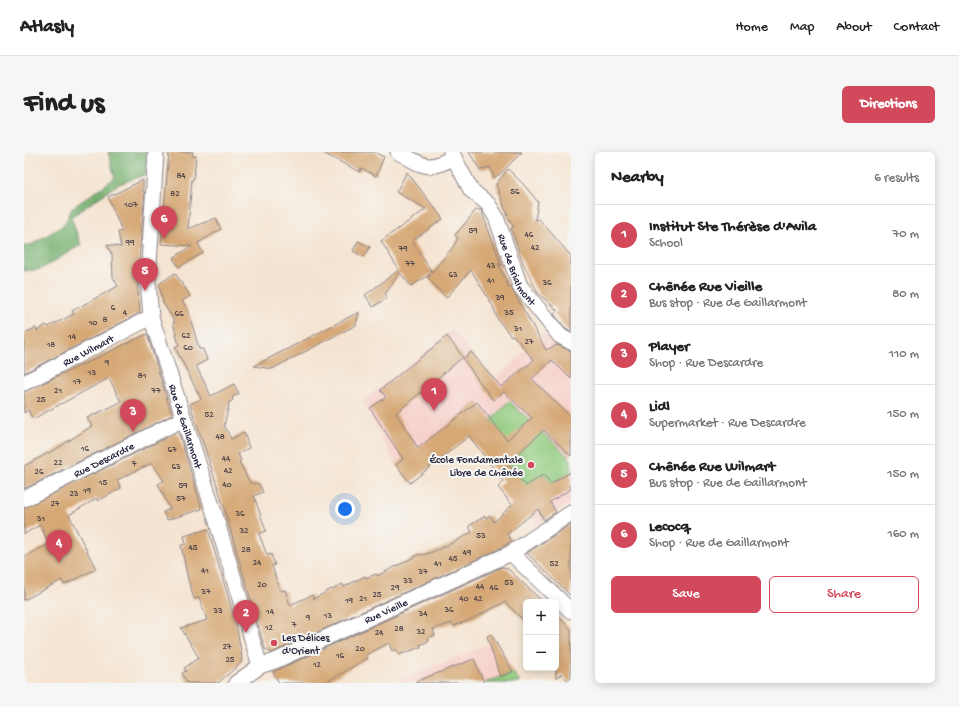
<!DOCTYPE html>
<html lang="en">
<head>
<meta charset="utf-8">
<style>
	body { margin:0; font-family:"Gochi Hand",sans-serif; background:#f6f6f6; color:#222 }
	.controls { position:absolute; right:12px; bottom:12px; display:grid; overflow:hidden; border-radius:6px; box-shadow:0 2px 10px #0003 }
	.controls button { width:36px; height:36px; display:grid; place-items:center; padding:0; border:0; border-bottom:1px solid #e0e0e0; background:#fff; color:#222; font:20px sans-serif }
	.you { position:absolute; left:321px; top:357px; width:14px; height:14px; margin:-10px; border:3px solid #fff; border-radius:50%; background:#1a73e8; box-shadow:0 0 0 6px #1a73e833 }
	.badge { display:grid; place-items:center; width:26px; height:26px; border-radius:50%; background:#d1495b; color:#fff; font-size:13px; font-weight:700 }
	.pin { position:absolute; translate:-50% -33px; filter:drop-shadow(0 1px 2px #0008) }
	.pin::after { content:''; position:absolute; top:21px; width:14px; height:12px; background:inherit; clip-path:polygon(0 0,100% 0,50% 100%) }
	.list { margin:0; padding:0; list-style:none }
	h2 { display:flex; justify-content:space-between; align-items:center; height:52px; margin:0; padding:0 16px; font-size:17px }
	h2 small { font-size:13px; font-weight:400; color:#767676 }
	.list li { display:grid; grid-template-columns:26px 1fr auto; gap:12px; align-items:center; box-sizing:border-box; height:60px; padding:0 16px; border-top:1px solid #e0e0e0 }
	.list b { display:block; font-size:15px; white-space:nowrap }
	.list p { margin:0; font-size:13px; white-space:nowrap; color:#767676 }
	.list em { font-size:13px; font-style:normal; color:#767676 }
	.actions { display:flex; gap:8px; padding:12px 16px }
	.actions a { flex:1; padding:9px 0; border:1px solid #d1495b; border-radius:6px; text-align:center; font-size:14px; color:#d1495b }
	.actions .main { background:#d1495b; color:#fff }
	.map { position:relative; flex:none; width:547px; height:531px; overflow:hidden; border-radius:6px }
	header { display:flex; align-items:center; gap:24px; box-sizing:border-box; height:56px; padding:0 20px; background:#fff; border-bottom:1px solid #e0e0e0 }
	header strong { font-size:19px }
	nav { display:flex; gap:22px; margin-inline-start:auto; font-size:14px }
	.intro { display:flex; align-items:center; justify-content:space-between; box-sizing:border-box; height:96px; padding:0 24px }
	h1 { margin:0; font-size:28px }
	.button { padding:10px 18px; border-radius:6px; background:#d1495b; color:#fff; font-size:14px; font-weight:700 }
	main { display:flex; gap:24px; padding:0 24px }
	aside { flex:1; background:#fff; border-radius:6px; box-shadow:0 2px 10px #0003 }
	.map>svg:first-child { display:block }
	.built { fill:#f7d0ca }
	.green { fill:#93cc80; stroke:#5a775e }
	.forest { fill:#76b06e; stroke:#4c6954 }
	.building { fill:#d6a876 }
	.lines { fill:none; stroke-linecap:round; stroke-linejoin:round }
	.minor-casing { stroke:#8c8386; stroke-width:17 }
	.minor { stroke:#fff; stroke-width:15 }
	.poi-dot { fill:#d1495b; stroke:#f6f6f2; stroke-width:1.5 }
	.labels { text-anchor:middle; stroke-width:4; stroke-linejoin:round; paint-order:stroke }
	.number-label { font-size:9px; fill:#4f444a }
	.street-label { font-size:11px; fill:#22223b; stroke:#f6f6f2 }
	.poi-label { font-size:11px; fill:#22223b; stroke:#f6f6f2; text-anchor:end }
</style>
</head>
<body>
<header>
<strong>Atlasly</strong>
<nav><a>Home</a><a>Map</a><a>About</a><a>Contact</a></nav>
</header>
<div class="intro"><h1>Find us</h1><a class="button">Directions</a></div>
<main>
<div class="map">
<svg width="547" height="531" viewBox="0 0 547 531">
	<rect width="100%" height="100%" fill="#f6f6f2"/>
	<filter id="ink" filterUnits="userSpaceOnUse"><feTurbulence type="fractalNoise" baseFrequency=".025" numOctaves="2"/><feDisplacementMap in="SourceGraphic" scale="8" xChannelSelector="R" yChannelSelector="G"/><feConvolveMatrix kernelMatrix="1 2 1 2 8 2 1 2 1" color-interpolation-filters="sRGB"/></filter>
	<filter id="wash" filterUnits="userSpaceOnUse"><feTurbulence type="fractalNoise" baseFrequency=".012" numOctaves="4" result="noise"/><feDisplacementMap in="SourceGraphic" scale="16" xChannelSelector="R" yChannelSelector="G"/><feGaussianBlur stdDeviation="0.9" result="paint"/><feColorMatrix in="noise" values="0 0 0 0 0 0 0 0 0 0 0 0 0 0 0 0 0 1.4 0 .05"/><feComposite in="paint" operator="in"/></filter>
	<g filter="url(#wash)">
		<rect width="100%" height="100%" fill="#f5e4d1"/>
		<g class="built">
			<path d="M 428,178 L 471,228 L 520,180 L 538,196 L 547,201 L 547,350 L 513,373 L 445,284 L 386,331 L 372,313 L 339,249 Z"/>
			<path d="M 471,489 L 498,531 L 379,531 L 378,528 Z"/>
		</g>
		<g class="green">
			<path d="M 485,249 L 547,307 L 547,320 L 527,332 L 520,322 L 489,343 L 491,321 L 463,280 L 471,273 L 467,268 Z"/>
			<path d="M 489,520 L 496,531 L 461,531 Z"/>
		</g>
		<path class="forest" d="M 84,0 L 123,0 L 122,22 L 93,33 L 47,65 L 57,93 L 17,117 L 0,119 L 0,93 L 7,93 L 40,73 L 48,56 L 91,26 Z"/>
		<g id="blocks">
			<g class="building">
				<path d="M 145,0 L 169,0 L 168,4 L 172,4 L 170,27 L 168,27 L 164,77 L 192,66 L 197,77 L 174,91 L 179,101 L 155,115 L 149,106 L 168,94 L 137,92 Z"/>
				<path d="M 297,0 L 350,0 L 360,5 L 352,24 L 337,16 L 336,20 Z"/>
				<path d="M 445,0 L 498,0 L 477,21 L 470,26 L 466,15 L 456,18 Z"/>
				<path d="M 484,17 L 500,33 L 514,50 L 511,68 L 515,67 L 547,104 L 547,180 L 542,177 L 530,162 L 533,158 L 514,141 L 499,111 L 487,76 L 490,75 L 482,62 L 484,62 L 481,57 L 472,32 Z"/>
				<path d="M 383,20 L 419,67 L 388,89 L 408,120 L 429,95 L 434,86 L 431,83 L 438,75 L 452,58 L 457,58 L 478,114 L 474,111 L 485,135 L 486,134 L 492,144 L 522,198 L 533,193 L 547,199 L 547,227 L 528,208 L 508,227 L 547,265 L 547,304 L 520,278 L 483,311 L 502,334 L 520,322 L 527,332 L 547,320 L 547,337 L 526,350 L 532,360 L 520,368 L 514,357 L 483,382 L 488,389 L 475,397 L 248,501 L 241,497 L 196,342 L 166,252 L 177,247 L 151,195 L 155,193 L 149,171 L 151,170 L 139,151 L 135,132 L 151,121 L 166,144 L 158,149 L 164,158 L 175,197 L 179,197 L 183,208 L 172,214 L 187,244 L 210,232 L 215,242 L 208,245 L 209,248 L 204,251 L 205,253 L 200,273 L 207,287 L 220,280 L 225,296 L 214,302 L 217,309 L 215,310 L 226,331 L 235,332 L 239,340 L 230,344 L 242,379 L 235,382 L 243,403 L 247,402 L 251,413 L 248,414 L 256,439 L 261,438 L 266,453 L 288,443 L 290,447 L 307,437 L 308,438 L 318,432 L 320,435 L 341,424 L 342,426 L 352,422 L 353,424 L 396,402 L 397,403 L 406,401 L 426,392 L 448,380 L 445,374 L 461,364 L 462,366 L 466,363 L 470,370 L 488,353 L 474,335 L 480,330 L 445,284 L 386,331 L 372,313 L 379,307 L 346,256 L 362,245 L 356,238 L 423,184 L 439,205 L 372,261 L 394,296 L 453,250 L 483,288 L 508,266 L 480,240 L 469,248 L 439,207 L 447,200 L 477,235 L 510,208 L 489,183 L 487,184 L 474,168 L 469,154 L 447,118 L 422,146 L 404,126 L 407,122 L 387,134 L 376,121 L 361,142 L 364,145 L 349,155 L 341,143 L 375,118 L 357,89 L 402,57 L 372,40 Z"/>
				<path d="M 119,28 L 119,40 L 121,40 L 113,129 L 116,161 L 0,221 L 0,181 L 12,176 L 13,179 L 22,173 L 24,175 L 50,162 L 48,159 L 94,134 L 89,125 L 88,103 L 83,93 L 97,95 L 94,80 L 98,79 L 84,45 Z"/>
				<path d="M 334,89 L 346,95 L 340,105 L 329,99 Z"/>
				<path d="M 335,160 L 332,173 L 248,217 L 230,214 Z"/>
				<path d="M 123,182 L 148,263 L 0,337 L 0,314 L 32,297 L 68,274 L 63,266 L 97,250 L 85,226 L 9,267 L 4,258 L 0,261 L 0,240 Z"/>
				<path d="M 152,281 L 155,282 L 178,357 L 143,368 L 139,360 L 146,357 L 134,332 L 140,329 L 128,311 L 93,328 L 97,336 L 74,349 L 73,346 L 45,363 L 72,417 L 40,433 L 38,428 L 0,448 L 0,405 L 25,392 L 16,373 L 0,382 L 0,356 Z"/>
				<path d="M 547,372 L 547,444 L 503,401 Z"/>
				<path d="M 184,377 L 212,471 L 218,506 L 217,511 L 194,531 L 163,531 L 158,521 L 162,519 L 160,516 L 175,506 L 157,476 L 183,468 L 175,446 L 170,447 L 164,427 L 157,393 L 162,392 L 160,384 Z"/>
				<path d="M 478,415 L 484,417 L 519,450 L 502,450 L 502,471 L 481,450 L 448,467 L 430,474 L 428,471 L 409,477 L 411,483 L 404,486 L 405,489 L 396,493 L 397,495 L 375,503 L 372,497 L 368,499 L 365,491 L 342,503 L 344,506 L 301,531 L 255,531 L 249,520 Z"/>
				<path d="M 532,462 L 547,477 L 547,531 L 537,522 L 532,527 Z"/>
				<path d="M 467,482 L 489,520 L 476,525 L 463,484 Z"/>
				<path d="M 450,507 L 460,531 L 391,531 L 391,530 Z"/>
			</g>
		</g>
	</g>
	<g filter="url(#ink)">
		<use href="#blocks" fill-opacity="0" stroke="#8c8386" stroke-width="1"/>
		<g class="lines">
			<g class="minor-casing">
				<g id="minor">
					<path id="s1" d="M 132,0 L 124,129 L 127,165 L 190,360 L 236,514"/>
					<path d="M 374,0 C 399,13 402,21 430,5"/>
					<path id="s2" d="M 427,0 L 447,38 L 464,52 L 472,65 L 496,134 L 536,184 L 547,190"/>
					<path id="s3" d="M 0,231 L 127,165"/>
					<path id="s4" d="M 0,347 L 159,267"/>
					<path d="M 487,401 L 547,459"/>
					<path id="s5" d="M 212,531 L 236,514 L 251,509 L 487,401 L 547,361"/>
				</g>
			</g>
			<use href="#minor" class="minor"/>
		</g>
	</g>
	<g class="poi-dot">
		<circle cx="507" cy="313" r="4"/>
		<circle cx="250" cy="491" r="4"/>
	</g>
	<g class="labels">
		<g class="number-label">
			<text x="157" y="26">84</text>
			<text x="491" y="42">56</text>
			<text x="151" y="44">82</text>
			<text x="107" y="55">107</text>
			<text x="449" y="81">59</text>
			<text x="505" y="85">46</text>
			<text x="106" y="93">99</text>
			<text x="511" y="98">42</text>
			<text x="379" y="99">79</text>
			<text x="386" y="114">77</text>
			<text x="467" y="116">43</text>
			<text x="429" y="125">63</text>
			<text x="467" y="131">41</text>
			<text x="523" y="133">36</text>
			<text x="476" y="148">39</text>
			<text x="89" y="158">6</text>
			<text x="101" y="163">4</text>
			<text x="485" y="163">35</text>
			<text x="155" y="164">66</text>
			<text x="81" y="170">8</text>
			<text x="69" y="173">10</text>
			<text x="494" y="179">31</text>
			<text x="162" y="186">62</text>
			<text x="48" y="187">14</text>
			<text x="505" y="192">27</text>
			<text x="27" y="195">18</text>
			<text x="164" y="198">60</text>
			<text x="83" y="213">9</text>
			<text x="68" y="223">13</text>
			<text x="118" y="226">81</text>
			<text x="53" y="232">17</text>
			<text x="34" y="241">21</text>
			<text x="132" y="241">77</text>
			<text x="17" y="250">25</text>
			<text x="185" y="265">52</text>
			<text x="196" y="287">48</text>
			<text x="61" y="299">16</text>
			<text x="148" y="300">67</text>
			<text x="202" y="309">44</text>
			<text x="34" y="313">22</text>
			<text x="110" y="314">7</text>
			<text x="152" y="317">63</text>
			<text x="204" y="321">42</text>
			<text x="15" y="322">26</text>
			<text x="79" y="333">15</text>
			<text x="203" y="335">40</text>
			<text x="159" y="336">59</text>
			<text x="63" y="341">19</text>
			<text x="50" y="344">23</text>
			<text x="157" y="349">57</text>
			<text x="31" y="354">27</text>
			<text x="216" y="364">36</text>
			<text x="17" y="369">31</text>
			<text x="220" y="381">32</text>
			<text x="457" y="386">53</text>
			<text x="169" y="398">45</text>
			<text x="222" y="400">28</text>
			<text x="443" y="403">49</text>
			<text x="429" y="409">45</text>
			<text x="233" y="413">24</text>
			<text x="414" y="414">41</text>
			<text x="530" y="414">52</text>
			<text x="181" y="421">41</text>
			<text x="399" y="422">37</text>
			<text x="384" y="431">33</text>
			<text x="485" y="433">53</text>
			<text x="238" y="435">20</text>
			<text x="456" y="437">44</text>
			<text x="371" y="438">29</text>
			<text x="470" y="438">46</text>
			<text x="182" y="442">37</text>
			<text x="353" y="445">25</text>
			<text x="339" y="449">21</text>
			<text x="440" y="449">40</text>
			<text x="454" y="449">42</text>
			<text x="325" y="451">19</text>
			<text x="425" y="460">36</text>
			<text x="194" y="461">33</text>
			<text x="246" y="462">14</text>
			<text x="399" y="464">34</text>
			<text x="304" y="466">13</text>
			<text x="284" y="468">9</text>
			<text x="270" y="475">7</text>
			<text x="245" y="478">12</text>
			<text x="375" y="479">28</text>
			<text x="397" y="482">32</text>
			<text x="355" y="483">24</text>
			<text x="203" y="497">27</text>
			<text x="336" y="499">20</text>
			<text x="316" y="506">16</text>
			<text x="206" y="510">25</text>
			<text x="293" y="515">12</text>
		</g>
		<g class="street-label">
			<text dy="4" stroke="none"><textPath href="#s2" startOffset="137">Rue de Brialmont</textPath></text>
			<text dy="4" stroke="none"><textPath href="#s3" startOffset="72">Rue Wilmart</textPath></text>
			<text dy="4" stroke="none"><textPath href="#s1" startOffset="280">Rue de Gaillarmont</textPath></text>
			<text dy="4" stroke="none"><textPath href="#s4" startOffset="89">Rue Descardre</textPath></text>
			<text dy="4" stroke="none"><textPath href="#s5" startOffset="167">Rue Vieille</textPath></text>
		</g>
		<g class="poi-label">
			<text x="499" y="311">École Fondamentale<tspan x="499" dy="13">Libre de Chênée</tspan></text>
			<text x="258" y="489" text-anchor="start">Les Délices<tspan x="258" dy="13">d'Orient</tspan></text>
		</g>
	</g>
</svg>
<div class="controls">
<button>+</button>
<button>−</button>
</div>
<div class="you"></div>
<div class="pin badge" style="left:410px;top:259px">1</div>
<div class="pin badge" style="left:222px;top:481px">2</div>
<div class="pin badge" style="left:109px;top:280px">3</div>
<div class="pin badge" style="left:35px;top:411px">4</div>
<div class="pin badge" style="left:121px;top:139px">5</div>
<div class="pin badge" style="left:140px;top:87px">6</div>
</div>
<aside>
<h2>Nearby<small>6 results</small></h2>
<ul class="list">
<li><span class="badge">1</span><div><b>Institut Ste Thérèse d'Avila</b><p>School</p></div><em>70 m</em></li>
<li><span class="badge">2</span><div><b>Chênée Rue Vieille</b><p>Bus stop · Rue de Gaillarmont</p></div><em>80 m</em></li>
<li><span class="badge">3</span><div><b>Player</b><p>Shop · Rue Descardre</p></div><em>110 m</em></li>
<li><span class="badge">4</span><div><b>Lidl</b><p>Supermarket · Rue Descardre</p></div><em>150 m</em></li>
<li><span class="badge">5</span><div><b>Chênée Rue Wilmart</b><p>Bus stop · Rue de Gaillarmont</p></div><em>150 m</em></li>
<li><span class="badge">6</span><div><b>Lecocq</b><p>Shop · Rue de Gaillarmont</p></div><em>160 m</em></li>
</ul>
<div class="actions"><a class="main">Save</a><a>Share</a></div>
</aside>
</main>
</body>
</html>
